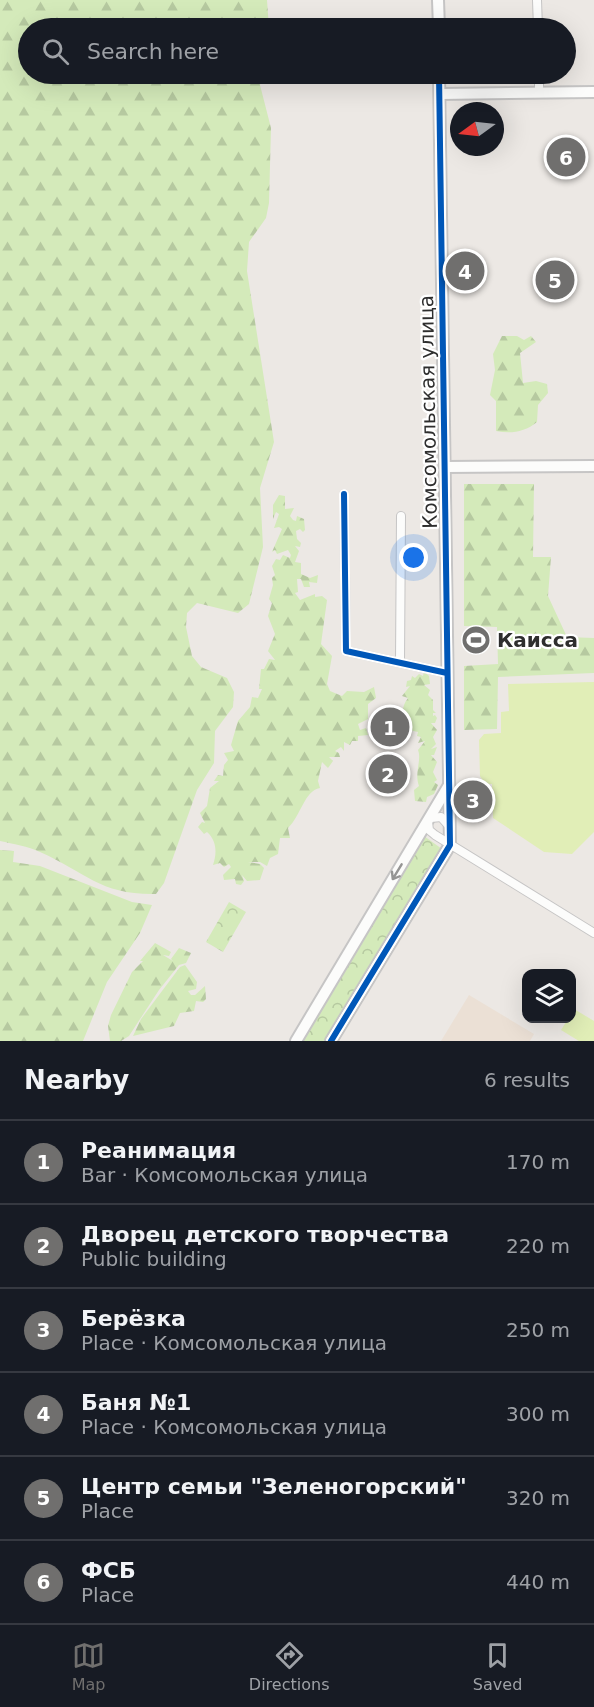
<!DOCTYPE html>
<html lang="en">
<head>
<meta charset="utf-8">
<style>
	body { margin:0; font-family:"DejaVu Sans",sans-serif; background:#242831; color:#f1f3f6 }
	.controls { position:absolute; right:18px; bottom:18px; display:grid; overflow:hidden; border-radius:12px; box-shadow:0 6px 24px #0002 }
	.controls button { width:54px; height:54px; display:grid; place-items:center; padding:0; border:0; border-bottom:2px solid #363941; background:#171b24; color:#f1f3f6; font:30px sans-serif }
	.compass { position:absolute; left:450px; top:102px; width:54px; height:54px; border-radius:50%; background:#171b24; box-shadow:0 6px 24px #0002; rotate:255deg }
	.you { position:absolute; left:414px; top:558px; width:21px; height:21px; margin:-15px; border:4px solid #fff; border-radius:50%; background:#1a73e8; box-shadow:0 0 0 9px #1a73e833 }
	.badge { display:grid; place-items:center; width:39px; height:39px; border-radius:50%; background:#706f6e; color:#fff; font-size:20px; font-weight:700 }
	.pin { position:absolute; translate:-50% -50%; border:3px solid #fff; box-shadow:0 2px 6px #0006 }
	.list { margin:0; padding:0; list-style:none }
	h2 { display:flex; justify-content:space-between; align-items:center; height:78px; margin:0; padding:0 24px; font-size:26px }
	h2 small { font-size:20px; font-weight:400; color:#9ea1a6 }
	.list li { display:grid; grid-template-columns:39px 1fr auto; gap:18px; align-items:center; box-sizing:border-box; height:84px; padding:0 24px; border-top:2px solid #363941 }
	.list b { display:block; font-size:22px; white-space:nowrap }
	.list p { margin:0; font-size:20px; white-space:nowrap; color:#9ea1a6 }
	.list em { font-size:20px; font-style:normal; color:#9ea1a6 }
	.icon { flex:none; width:33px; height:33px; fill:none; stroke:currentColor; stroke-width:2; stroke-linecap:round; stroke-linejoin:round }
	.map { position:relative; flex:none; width:594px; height:1041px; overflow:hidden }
	.search { position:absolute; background:#171b24; box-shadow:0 6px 24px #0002; left:18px; right:18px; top:18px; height:66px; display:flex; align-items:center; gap:15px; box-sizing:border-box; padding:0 21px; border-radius:33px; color:#9ea1a6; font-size:22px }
	.sheet { height:582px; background:#171b24 }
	nav { display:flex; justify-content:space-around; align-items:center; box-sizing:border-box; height:84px; border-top:2px solid #363941; background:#171b24; font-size:16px; color:#9ea1a6 }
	nav a { display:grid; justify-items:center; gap:3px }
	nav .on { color:#706f6e }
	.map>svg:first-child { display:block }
	.education { fill:#ebe0d5 }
	.forest { fill:url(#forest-firs) }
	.park { fill:url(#park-crowns) }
	.pitch { fill:#e1eeb7 }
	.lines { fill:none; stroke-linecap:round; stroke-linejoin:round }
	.minor-casing { stroke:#c6c5c5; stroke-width:10 }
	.tertiary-casing { stroke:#c6c5c5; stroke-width:14 }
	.minor { stroke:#fcfcfb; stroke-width:8 }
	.tertiary { stroke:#fcfcfb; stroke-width:10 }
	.cycleway-casing { stroke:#fff; stroke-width:10 }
	.cycleway { stroke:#0057b8; stroke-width:6 }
	.oneway { stroke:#959594 }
	.labels { text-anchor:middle; stroke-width:4.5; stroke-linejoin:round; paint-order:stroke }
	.street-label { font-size:20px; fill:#2e2e2e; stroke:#fff }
	.poi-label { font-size:20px; font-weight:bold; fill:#2e2e2e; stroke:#fff; text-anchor:start }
</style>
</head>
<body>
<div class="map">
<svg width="594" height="1041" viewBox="0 0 594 1041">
	<defs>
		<pattern id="forest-firs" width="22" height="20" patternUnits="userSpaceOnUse" patternTransform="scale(1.5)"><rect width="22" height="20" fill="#d4eaba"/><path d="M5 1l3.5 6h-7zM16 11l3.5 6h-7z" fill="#b6c9a0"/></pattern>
		<pattern id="park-crowns" width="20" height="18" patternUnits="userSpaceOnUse" patternTransform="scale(1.5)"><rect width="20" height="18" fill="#d4eaba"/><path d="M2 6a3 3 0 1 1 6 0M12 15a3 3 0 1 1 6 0" fill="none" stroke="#b6c9a0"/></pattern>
	</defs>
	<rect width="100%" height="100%" fill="#ece8e4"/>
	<path class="education" d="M 469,995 L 534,1034 L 530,1041 L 441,1041 Z"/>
	<g class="forest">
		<path d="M 0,0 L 267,0 L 269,28 L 28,28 L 28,74 L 263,74 L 260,85 L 271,128 L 269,203 L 266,218 L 249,242 L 247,271 L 274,442 L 260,488 L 263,547 L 249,604 L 238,613 L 197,603 L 187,613 L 186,627 L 192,656 L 201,667 L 227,678 L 234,692 L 233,707 L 215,731 L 214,763 L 197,790 L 164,883 L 156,894 C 100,895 87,873 40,852 C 28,846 13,844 0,841 Z"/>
		<path d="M 502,336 L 517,336 L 524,340 L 531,336 L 536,342 L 520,353 L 523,383 L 536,381 L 547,384 L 548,393 L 538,405 L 537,422 C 525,432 511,434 496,431 L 496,401 L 490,395 L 495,370 L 493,354 Z"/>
		<path d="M 464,484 L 534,484 L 533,557 L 551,557 L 548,596 L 567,637 L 594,638 L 594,673 L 498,677 L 497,729 L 464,730 L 464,666 L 498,664 L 497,627 L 464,626 Z"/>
		<path d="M 279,495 L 285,496 L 285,509 L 294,508 L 290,516 L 293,520 L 296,521 L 297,516 L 304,519 L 305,530 L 303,532 L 300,529 L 296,531 L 297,539 L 301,543 L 300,547 L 295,546 L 299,551 L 295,562 L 301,563 L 301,574 L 310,578 L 318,575 L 317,583 L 309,582 L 310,587 L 304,587 L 301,579 L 297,579 L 298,592 L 295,593 L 300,600 L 315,594 L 315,597 L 322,596 L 327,600 L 321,644 L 332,656 L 327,684 L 330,691 L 342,696 L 347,691 L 364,692 L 374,687 L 376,698 L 368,704 L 368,719 L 358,724 L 360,730 L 366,728 L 368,735 L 358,736 L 358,741 L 352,741 L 350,745 L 344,742 L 344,751 L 341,747 L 335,751 L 339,753 L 340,757 L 329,757 L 333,761 L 328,768 L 322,762 L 318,781 L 320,788 C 304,791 301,816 288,828 L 290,838 L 280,838 L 278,854 L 270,858 L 267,866 L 260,862 L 248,862 L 260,864 L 264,868 L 260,880 L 247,881 L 242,875 L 244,881 L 241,885 L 236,884 L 235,879 L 224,880 L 223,875 L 231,867 L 229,864 L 224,867 L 220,863 L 213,865 C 217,853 217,841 207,832 L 204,834 L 198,827 L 202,822 L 205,823 L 200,813 L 207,806 L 210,788 L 219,781 L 214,781 L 218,775 L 223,776 L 224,765 L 228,760 L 224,753 L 234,751 L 231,745 L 238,721 L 250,707 L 252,697 L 258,698 L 262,689 L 259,689 L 261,669 L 264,669 L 269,659 L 275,660 L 268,651 L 275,634 L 268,616 L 272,603 L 269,599 L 273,585 L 272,578 L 275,575 L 272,566 L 276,559 L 280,560 L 283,555 L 290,558 L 291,555 L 288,550 L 277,554 L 275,550 L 272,552 L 282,529 L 279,527 L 274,528 L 279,514 L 276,512 L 273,519 L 273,505 Z"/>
		<path d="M 424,671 L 429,676 L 430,684 L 424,685 L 430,690 L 428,695 L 433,700 L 433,710 L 436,713 L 433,713 L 433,716 L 435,715 L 437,718 L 435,723 L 431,723 L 437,730 L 433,737 L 436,744 L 431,749 L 437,747 L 434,755 L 431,755 L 437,762 L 433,772 L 437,780 L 434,782 L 438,785 L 434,794 L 427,797 L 426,802 L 415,801 L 414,790 L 419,786 C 414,773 422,760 418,750 L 425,741 L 418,743 L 421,737 L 417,736 L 418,732 L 409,730 C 405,720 398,711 408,698 L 402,696 L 410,686 L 406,687 L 407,681 L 411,680 L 412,676 L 415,678 L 419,674 L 423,676 Z"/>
		<path d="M 0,850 L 14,851 L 13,862 L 40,866 L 132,902 L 152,905 L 140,933 L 107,982 L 83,1041 L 0,1041 Z"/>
		<path d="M 155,943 L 171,952 L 169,956 L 163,955 L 173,961 L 171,959 L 179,948 L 191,953 L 186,963 L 179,965 L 159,990 L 129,1036 L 121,1041 L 110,1041 L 108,1026 L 111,1015 L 132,972 L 143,961 L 140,961 Z"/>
		<path d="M 185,965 L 197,982 L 196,989 L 188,991 L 191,995 L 195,995 L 205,986 L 206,999 L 203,1002 L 196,1001 L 194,1011 L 180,1013 L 174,1026 L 133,1036 L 141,1019 L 180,967 Z"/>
	</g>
	<g class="park">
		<path d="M 424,836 L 442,849 L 326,1041 L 300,1041 Z"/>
		<path d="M 229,902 L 246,912 L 223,952 L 206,942 Z"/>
	</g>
	<g class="pitch">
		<path d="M 594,682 L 594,832 L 572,854 L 544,852 L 493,818 L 492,784 L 485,784 L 480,776 L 479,740 L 484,734 L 501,733 L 501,712 L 509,711 L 508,684 Z"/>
		<path d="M 574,1009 L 594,1021 L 594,1041 L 579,1041 L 561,1030 L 568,1019 L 572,1018 Z"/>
	</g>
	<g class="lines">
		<g class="minor-casing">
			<g id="minor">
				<path d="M 537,0 L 538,28"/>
				<path d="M 539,74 L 539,93"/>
				<path d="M 344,494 L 346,651 L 447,673"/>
				<path d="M 400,661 L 401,516"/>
				<path d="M 431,818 L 441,817 L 450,827"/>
				<path d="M 428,822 L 429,830 L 435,835 L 594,933"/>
			</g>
		</g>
		<g class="tertiary-casing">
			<g id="tertiary">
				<path d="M 438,0 L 439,28"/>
				<path d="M 440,94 L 594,92"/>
				<path d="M 446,467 L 594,466"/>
				<path d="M 296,1041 L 449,785"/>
				<path d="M 331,1041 L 450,845 L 439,74"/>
			</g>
		</g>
		<use href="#minor" class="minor"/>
		<use href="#tertiary" class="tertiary"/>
		<g class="cycleway-casing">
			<g id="cycleway">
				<path d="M 344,494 L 346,651 L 447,673"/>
				<path d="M 331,1041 L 450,845 L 439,74"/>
			</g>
		</g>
		<use href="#cycleway" class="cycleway"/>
	</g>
	<defs><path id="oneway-shaft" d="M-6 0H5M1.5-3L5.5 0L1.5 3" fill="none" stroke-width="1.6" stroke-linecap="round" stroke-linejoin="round" transform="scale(1.5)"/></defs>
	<use class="oneway" href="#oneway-shaft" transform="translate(397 872) rotate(121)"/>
	<defs>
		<g id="stadium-disc" transform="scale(1.5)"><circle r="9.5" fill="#706f6e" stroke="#fff"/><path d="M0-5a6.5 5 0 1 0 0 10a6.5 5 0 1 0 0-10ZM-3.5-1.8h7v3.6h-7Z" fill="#fff"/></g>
	</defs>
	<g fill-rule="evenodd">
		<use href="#stadium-disc" x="476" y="640"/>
	</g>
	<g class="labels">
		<g class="street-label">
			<text transform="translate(428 412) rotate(-91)" y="7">Комсомольская улица</text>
		</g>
		<g class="poi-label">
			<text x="497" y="647">Каисса</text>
		</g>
	</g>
</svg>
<div class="controls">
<button><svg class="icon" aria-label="layers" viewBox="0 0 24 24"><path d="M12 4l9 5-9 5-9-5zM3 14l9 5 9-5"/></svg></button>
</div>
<svg class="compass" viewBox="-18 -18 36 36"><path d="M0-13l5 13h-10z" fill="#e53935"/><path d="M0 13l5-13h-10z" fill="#9ea1a6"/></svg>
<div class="you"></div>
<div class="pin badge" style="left:390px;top:727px">1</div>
<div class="pin badge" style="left:388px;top:774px">2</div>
<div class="pin badge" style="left:473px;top:800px">3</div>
<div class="pin badge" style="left:465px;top:271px">4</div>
<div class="pin badge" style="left:555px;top:280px">5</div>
<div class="pin badge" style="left:566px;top:157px">6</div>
<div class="search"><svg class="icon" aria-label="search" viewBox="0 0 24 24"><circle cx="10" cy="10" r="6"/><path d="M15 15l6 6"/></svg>Search here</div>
</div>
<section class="sheet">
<h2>Nearby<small>6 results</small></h2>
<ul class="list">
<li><span class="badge">1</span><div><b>Реанимация</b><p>Bar · Комсомольская улица</p></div><em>170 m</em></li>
<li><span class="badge">2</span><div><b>Дворец детского творчества</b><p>Public building</p></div><em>220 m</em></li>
<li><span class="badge">3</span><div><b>Берёзка</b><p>Place · Комсомольская улица</p></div><em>250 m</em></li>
<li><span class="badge">4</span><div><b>Баня №1</b><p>Place · Комсомольская улица</p></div><em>300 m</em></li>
<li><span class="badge">5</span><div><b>Центр семьи &quot;Зеленогорский&quot;</b><p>Place</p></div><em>320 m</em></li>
<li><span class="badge">6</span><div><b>ФСБ</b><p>Place</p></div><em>440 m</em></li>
</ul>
</section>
<nav>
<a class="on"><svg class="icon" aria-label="map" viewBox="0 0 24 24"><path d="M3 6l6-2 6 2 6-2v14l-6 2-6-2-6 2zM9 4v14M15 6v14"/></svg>Map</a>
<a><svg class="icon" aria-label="directions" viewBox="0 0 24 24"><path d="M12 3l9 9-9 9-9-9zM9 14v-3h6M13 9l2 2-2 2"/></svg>Directions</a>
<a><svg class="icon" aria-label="saved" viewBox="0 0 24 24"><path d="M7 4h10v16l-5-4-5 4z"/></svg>Saved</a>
</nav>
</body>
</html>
